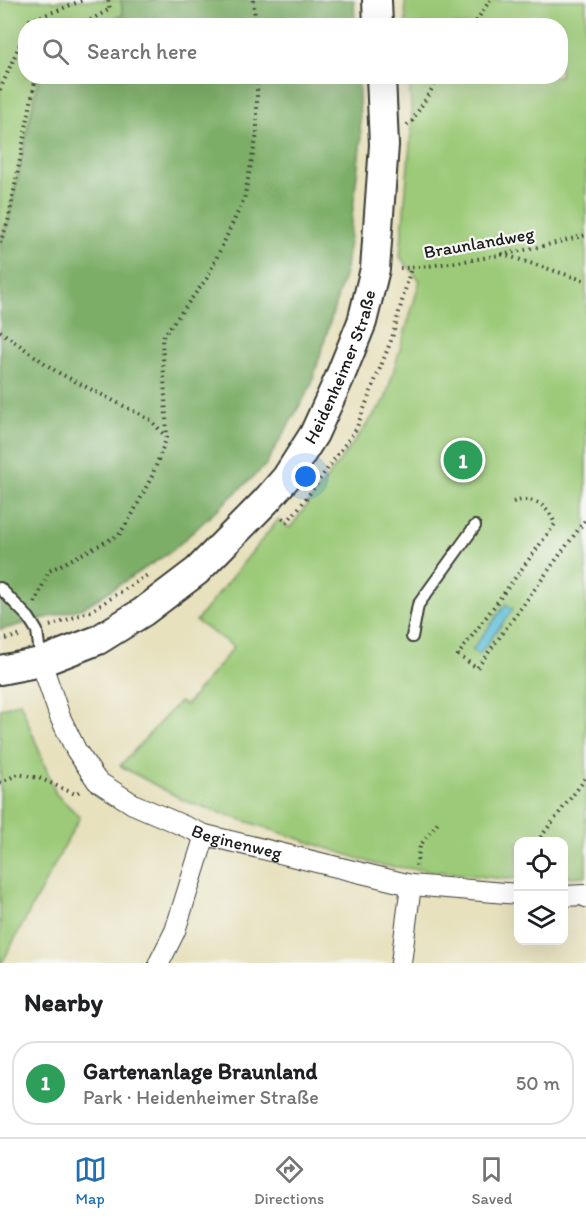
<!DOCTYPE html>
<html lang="en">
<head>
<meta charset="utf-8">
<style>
	body { margin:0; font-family:Itim,sans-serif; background:#f6f6f6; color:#202124 }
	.controls { position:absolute; right:18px; bottom:18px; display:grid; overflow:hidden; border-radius:12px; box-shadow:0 6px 24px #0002 }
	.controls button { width:54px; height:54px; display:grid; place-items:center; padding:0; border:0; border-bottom:2px solid #e0e0e0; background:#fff; color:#202124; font:30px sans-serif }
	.you { position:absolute; left:306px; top:477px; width:21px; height:21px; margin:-15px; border:4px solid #fff; border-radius:50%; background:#1a73e8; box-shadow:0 0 0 9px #1a73e833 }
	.badge { display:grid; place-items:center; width:39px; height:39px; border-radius:50%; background:#1f6fb2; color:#fff; font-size:20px; font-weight:700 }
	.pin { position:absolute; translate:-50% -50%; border:3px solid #fff; box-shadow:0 2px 6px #0006 }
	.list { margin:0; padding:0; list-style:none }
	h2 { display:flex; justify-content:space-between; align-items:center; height:78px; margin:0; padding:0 24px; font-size:26px }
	h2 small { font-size:20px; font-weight:400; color:#757577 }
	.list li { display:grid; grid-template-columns:39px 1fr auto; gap:18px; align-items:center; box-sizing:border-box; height:84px; margin:0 12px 12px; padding:0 12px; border:2px solid #e0e0e0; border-radius:24px }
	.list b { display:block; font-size:22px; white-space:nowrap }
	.list p { margin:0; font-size:20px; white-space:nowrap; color:#757577 }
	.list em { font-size:20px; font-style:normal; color:#757577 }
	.icon { flex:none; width:33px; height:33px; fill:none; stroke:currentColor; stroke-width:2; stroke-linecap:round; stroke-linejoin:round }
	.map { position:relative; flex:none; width:586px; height:963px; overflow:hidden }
	.search { position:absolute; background:#fff; box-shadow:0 6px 24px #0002; left:18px; right:18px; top:18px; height:66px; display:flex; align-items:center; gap:15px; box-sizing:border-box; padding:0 21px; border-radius:24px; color:#757577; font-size:22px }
	.sheet { height:174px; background:#fff }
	nav { display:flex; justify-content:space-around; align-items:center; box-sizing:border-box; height:84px; border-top:2px solid #e0e0e0; background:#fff; font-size:16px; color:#757577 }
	nav a { display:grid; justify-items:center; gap:3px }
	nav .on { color:#1f6fb2 }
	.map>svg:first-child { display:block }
	.green { fill:#9cca78; stroke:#5c734a; stroke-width:1.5 }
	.forest { fill:#7dae68; stroke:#4c6542; stroke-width:1.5 }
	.water { fill:#5abed8; stroke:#3b6d7a; stroke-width:1.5 }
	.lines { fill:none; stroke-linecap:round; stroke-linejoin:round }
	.lane-casing { stroke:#3a3a34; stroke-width:14 }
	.street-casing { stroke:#3a3a34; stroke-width:22 }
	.secondary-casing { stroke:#3a3a34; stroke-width:32 }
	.path { stroke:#3a3a34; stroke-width:4; stroke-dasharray:1.5 4.5; stroke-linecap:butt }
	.lane { stroke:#fff; stroke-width:10 }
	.street { stroke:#fff; stroke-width:20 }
	.secondary { stroke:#fff; stroke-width:28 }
	.labels { text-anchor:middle; stroke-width:4.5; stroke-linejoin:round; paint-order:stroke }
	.street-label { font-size:18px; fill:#1c1c1c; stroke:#f6f6f2 }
</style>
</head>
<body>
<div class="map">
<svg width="586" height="963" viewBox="0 0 586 963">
	<rect width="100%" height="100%" fill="#f6f6f2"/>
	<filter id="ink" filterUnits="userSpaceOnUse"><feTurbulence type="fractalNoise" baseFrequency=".0167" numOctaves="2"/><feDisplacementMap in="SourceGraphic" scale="12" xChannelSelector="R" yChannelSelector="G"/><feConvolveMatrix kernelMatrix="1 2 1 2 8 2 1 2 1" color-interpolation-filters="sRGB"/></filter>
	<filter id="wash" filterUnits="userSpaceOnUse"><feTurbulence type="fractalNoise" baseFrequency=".008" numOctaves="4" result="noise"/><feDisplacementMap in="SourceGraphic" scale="24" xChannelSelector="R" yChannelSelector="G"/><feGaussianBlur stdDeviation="1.35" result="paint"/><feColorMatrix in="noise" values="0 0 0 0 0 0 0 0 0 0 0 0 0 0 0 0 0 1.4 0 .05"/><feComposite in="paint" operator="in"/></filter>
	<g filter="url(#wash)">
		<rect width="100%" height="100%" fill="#e7e1be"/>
		<g class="green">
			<path d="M 0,0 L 48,0 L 54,2 L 62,0 L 121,0 L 123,15 L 104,25 L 26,26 L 26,76 L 39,77 L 8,222 L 0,243 Z"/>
			<path d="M 405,0 L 586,0 L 586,876 L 564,877 L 564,842 L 518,842 L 518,878 L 505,879 L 378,865 L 185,801 L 120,766 L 179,702 L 186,705 L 234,647 L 196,621 L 278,520 L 290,528 L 385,400 L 420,281 L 400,257 L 412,121 L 409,77 L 560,76 L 560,26 L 406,25 Z"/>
			<path d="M 20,702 L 56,794 L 80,817 L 2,963 L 0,963 L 0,709 Z"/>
		</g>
		<g class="forest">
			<path d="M 121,0 L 354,0 L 355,25 L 104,25 L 123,15 Z"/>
			<path d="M 39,77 L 358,77 L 361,140 L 346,269 L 311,386 L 265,466 L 172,551 L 83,608 L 0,630 L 0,243 L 8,222 Z"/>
		</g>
		<path class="water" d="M 506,604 L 513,609 L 479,655 L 472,650 Z"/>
	</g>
	<g filter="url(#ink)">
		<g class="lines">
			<g class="lane-casing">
				<g id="lane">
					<path d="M 0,588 L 29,618 L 37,631 L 41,661"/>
					<path d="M 412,637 L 418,605 L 475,526"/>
				</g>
			</g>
			<g class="street-casing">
				<g id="street">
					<path id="s1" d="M 41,662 L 60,717 L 76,750 L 97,781 L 133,804 L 205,835 L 411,885 L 518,894"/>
					<path d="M 564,896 L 585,895 L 586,897"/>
					<path d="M 159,963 L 175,931 L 205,835"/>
					<path d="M 401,963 L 411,885"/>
				</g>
			</g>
			<g class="secondary-casing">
				<g id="secondary">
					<path d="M 377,0 L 378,26"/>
					<path id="s2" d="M 0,670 L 41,662 L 98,640 L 143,612 L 197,571 L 266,501 L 286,478 L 314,434 L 339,379 L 362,322 L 375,269 L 384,145 L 381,76"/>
				</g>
			</g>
			<g class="path">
				<path d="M 253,0 L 256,26"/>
				<path d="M 27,26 L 30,20 L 56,11 L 83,0"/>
				<path d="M 80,26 L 110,9 L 108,0"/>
				<path d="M 473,26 L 490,0"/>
				<path d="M 0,90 L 26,30"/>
				<path d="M 407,125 L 412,121 L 440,76"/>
				<path d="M 0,243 L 8,222 L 36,76"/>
				<path d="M 502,254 L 586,281"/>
				<path d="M 400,268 C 417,268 434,265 450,263 C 496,257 542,247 586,235"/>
				<path d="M 0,331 L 57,372 L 151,420 L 166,437"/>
				<path d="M 513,502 C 533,496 547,504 555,524 L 458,655 L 477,668 L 586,519"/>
				<path d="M 282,518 L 287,522 L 302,504 L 356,429 L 392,338 L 411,268"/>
				<path d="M 35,603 L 49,571 L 119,535 L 132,515 L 152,476 L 167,437 L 162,338 L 207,278 L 244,199 L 257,134 L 257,76"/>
				<path d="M 50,626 L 91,611 L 149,574"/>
				<path d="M 0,640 L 23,635"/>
				<path d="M 0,783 L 18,774 L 39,778 L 75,794 L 80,791"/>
				<path d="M 537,842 L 586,778"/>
				<path d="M 416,866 L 420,846 L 438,822"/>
			</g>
			<use href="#lane" class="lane"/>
			<use href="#street" class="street"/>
			<use href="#secondary" class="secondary"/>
		</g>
	</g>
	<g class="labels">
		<g class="street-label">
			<text transform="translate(479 243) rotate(-10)" y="6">Braunlandweg</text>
			<text dy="6" stroke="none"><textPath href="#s2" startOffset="477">Heidenheimer Straße</textPath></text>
			<text dy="6" stroke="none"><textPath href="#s1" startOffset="286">Beginenweg</textPath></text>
		</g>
	</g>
</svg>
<div class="controls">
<button><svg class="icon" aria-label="locate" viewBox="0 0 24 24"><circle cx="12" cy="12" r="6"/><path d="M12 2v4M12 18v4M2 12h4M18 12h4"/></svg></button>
<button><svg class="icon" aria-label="layers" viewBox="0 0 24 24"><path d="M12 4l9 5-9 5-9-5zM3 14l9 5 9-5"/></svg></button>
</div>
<div class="you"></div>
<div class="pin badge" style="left:463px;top:460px;background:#2e9e5b">1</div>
<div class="search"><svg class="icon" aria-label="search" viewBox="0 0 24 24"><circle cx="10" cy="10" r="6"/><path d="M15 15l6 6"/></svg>Search here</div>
</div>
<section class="sheet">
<h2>Nearby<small></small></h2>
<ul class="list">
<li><span class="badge" style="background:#2e9e5b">1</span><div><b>Gartenanlage Braunland</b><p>Park · Heidenheimer Straße</p></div><em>50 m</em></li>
</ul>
</section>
<nav>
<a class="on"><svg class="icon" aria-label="map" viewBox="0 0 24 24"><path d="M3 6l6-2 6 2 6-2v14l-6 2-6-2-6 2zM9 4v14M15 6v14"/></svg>Map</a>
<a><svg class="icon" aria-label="directions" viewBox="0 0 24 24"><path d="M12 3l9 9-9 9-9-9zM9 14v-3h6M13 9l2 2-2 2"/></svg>Directions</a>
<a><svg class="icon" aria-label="saved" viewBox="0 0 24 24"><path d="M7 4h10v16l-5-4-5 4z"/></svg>Saved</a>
</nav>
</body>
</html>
